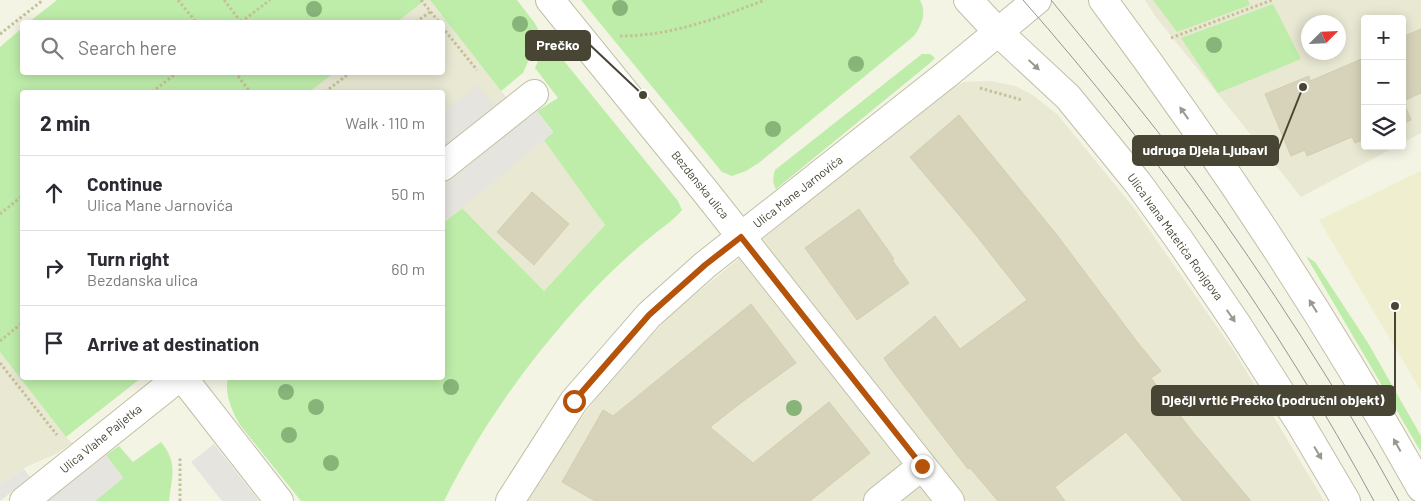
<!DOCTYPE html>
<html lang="en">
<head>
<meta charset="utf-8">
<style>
	body { margin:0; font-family:Barlow,sans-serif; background:#f2f2f3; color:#2b2b33 }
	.controls { position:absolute; right:15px; top:15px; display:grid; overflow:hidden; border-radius:5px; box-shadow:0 2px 12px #0003 }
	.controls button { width:45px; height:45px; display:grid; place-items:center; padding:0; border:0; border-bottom:1px solid #e1e1e2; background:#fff; color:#2b2b33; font:25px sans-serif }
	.compass { position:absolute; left:1301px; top:15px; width:45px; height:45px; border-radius:50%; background:#fff; box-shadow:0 2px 12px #0003; rotate:66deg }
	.stop { position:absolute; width:15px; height:15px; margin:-11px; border:4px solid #b45309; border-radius:50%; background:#fff }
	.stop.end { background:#b45309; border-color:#fff; box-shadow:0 1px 5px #0008 }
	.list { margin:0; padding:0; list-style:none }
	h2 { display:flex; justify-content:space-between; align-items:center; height:65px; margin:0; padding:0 20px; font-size:21px }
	h2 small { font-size:16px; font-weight:400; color:#7c7c81 }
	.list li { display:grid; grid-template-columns:32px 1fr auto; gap:15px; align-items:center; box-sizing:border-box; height:75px; padding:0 20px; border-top:1px solid #e1e1e2 }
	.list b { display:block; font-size:19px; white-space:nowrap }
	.list p { margin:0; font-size:16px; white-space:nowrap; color:#7c7c81 }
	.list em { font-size:16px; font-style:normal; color:#7c7c81 }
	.icon { flex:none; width:28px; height:28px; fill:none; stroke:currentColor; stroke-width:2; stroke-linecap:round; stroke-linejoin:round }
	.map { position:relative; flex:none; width:1421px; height:501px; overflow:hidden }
	.search { position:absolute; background:#fff; box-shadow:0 2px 12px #0003; left:20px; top:20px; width:425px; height:55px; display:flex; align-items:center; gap:12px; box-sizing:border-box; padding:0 18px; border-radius:5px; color:#7c7c81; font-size:19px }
	.panel { position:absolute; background:#fff; box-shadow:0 2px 12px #0003; left:20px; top:90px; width:425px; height:290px; border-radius:5px }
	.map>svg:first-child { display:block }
	.residential { fill:#e9e8d3; fill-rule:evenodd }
	.education { fill:#efeece }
	.green { fill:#beedaa }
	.parking { fill:#e5e4de }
	.building { fill:#d7d3ba; stroke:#d3ceac }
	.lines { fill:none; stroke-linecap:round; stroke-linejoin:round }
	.minor-casing { stroke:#c1bfa7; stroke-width:30 }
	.tertiary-casing { stroke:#c1bfa7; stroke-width:30 }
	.path { stroke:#c4c097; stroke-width:3; stroke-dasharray:2.5 2.5; stroke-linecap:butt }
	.minor { stroke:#fff; stroke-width:28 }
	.tertiary { stroke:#fff; stroke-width:28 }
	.tram { stroke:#969696; stroke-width:1 }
	.tree { fill:#87b479 }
	.oneway { fill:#9a998f }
	.route { stroke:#b45309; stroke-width:6 }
	.labels { text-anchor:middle; stroke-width:4.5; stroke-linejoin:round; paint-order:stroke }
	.street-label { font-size:12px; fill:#484534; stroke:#fff }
	.leader { fill:none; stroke:#484534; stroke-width:2 }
	.callout-dot { fill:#484534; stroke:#fff; stroke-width:2 }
	.callout { fill:#484534; stroke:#484534; stroke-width:2 }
	.callout-label { font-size:14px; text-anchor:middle; font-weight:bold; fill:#fff }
</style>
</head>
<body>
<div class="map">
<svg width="1421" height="501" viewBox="0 0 1421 501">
	<rect width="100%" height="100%" fill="#f4f4e5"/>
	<g class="residential">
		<path d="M 425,0 L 430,0 L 501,91 L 551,147 L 605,225 L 544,291 L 462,208 L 443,185 L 442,92 L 309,92 L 334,73 L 442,72 L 442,22 L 397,22 Z"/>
		<path d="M 1145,0 L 1421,0 L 1421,133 L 1402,143 L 1402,19 L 1365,19 L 1365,146 L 1397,146 L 1301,197 L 1155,16 ZM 1308,22 L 1338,22 L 1338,52 L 1308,52 Z"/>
		<path d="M 991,81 L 1015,86 L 1033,95 L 1058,115 L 1134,208 L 1236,354 L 1324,501 L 527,501 L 546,467 L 616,371 L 675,311 L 940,94 L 964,82 Z"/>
		<path d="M 0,352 L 66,437 L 72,443 L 56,454 L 28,466 L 0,484 Z"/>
	</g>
	<path class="education" d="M 1421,171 L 1421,391 L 1319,220 Z"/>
	<g class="green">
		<path d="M 57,0 L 425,0 L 397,22 L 29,22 Z"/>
		<path d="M 430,0 L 517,0 L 534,22 L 538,29 L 537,41 L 523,73 L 501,91 Z"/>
		<path d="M 581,0 L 920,0 C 927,13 922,24 914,36 L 760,162 L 746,171 L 732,176 L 722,172 Z"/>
		<path d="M 1153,0 L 1248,0 L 1250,5 L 1177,32 Z"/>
		<path d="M 1273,4 L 1301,59 L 1218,93 L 1181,38 Z"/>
		<path d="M 22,28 L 22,72 L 334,73 L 309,92 L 22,92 L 22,378 L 141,378 L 66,437 L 0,352 L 0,47 Z"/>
		<path d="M 551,45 L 678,201 L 682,210 C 675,219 663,227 653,235 C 637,248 621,262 605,278 C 541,343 485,419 444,501 L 301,501 L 240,425 C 232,411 224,394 228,378 L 442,378 L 443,223 L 462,208 L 544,291 L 605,225 L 544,140 L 553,132 L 537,111 L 558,98 L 535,68 L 542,52 Z"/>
		<path d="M 922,54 L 930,54 L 935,58 L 930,63 L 776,189 C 772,182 773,177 775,170 Z"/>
		<path d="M 1306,256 L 1315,262 L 1368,343 L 1421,436 L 1421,452 Z"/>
		<path d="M 161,442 C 178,463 172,476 169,501 L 95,501 L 123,478 L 106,455 L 119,446 L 133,462 Z"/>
	</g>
	<g class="parking">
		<path d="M 478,85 L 494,106 L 443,147 L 443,112 Z"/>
		<path d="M 537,111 L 553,133 L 443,223 L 443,187 Z"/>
		<path d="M 214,444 L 259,501 L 222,501 L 191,462 Z"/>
		<path d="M 106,455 L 123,478 L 95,501 L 48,501 Z"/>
		<path d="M 24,469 L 30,477 L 0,501 L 0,484 Z"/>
	</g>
	<g class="building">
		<path d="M 1421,29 L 1421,93 L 1403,101 L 1411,120 L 1402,124 L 1402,37 Z"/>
		<path d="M 1365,53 L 1365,139 L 1355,143 L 1352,137 L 1307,156 L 1305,150 L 1291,156 L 1265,94 L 1309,76 L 1310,81 L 1364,58 L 1362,54 Z"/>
		<path d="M 959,115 L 1057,235 L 1138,343 L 1161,371 L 1151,378 L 1192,431 L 1251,501 L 1183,501 L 1126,432 L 1055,487 L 1065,501 L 998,501 L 970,468 L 968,469 L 891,369 L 884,358 L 935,316 L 960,349 L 1027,300 L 975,234 L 910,157 Z"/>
		<path d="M 532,192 L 569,224 L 534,265 L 497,232 Z"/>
		<path d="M 859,209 L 894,259 L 892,260 L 909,283 L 857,320 L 805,248 Z"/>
		<path d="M 751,304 L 796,363 L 742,402 L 710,427 L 753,463 L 829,402 L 870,453 L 810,501 L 595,501 L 562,482 L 603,410 L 613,416 Z"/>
	</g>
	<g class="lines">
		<g class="minor-casing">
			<g id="minor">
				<path d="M 550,0 L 705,191 L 950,501"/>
				<path d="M 442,167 L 534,94"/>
				<path d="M 183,378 L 279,501"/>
				<path d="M 24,501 L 178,378"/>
				<path d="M 510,501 L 574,401 L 649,315 L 705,265 L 947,74 L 1037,0"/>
				<path d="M 878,501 L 922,466"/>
			</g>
		</g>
		<g class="tertiary-casing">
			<g id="tertiary">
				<path d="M 968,0 L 998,32 L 1068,97 L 1138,183 L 1178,238 L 1238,326 L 1300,423 L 1346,501"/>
				<path d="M 1103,0 C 1219,156 1326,318 1421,488"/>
			</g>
		</g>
		<g class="path">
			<path d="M 178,0 L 196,22"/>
			<path d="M 224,0 L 241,22"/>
			<path d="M 421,0 L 439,22"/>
			<path d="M 241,22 L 270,0"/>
			<path d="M 416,22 L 430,12"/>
			<path d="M 442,27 L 477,70"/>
			<path d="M 0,34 L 43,0"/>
			<path d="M 620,36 C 671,36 718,18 765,0"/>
			<path d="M 1171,38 L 1272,0"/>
			<path d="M 235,72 L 250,92"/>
			<path d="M 980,88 L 1022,100"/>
			<path d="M 152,92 L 178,72"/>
			<path d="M 325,92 L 351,72"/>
			<path d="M 0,214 L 22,196"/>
			<path d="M 0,341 L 22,323"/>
			<path d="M 0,363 L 57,435"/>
			<path d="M 180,501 L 180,458"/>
		</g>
		<use href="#minor" class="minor"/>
		<use href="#tertiary" class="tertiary"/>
		<g class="tram">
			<path d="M 1023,0 C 1158,153 1277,322 1374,501"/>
			<path d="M 1051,0 C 1099,59 1148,117 1193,178 C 1268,282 1338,389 1399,501"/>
		</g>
	</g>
	<g class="tree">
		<circle cx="620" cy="8" r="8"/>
		<circle cx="314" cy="9" r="8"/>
		<circle cx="520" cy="24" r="8"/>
		<circle cx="1214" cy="45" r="8"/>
		<circle cx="856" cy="64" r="8"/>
		<circle cx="773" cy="129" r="8"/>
		<circle cx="451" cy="387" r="8"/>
		<circle cx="286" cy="392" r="8"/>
		<circle cx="316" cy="407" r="8"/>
		<circle cx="794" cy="408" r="8"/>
		<circle cx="289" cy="435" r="8"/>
		<circle cx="331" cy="463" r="8"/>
	</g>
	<defs><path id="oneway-solid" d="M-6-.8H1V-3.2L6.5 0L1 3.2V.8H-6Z" transform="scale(1.25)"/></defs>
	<g class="oneway">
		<use href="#oneway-solid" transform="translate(1034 65) rotate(43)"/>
		<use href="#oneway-solid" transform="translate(1184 113) rotate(-125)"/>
		<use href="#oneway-solid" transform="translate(1313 306) rotate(-122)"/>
		<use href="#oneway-solid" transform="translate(1231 316) rotate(55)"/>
		<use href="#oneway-solid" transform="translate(1397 445) rotate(-119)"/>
		<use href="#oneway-solid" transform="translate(1318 453) rotate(59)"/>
	</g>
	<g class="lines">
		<path class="route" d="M 574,401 L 649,315 L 705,265 L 741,237 L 922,466"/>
	</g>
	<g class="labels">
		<g class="street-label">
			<text transform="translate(700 185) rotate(51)" y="4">Bezdanska ulica</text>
			<text transform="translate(798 192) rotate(-38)" y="4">Ulica Mane Jarnovića</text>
			<text transform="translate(1175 237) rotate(54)" y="4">Ulica Ivana Matetića Ronjgova</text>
			<text transform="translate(101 439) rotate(-39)" y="4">Ulica Vlahe Paljetka</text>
		</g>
	</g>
	<path class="leader" d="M643 95L590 45M1303 87L1278 150M1395 306L1395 400"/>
	<g class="callout-dot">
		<circle cx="643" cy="95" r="5"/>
		<circle cx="1303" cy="87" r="5"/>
		<circle cx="1395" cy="306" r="5"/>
	</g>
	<g class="callout">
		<rect x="526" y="31" width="64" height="29" rx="5"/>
		<rect x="1133" y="136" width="145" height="29" rx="5"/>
		<rect x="1152" y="386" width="243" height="29" rx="5"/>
	</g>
	<g class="callout-label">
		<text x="558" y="50">Prečko</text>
		<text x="1205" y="155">udruga Djela Ljubavi</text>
		<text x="1273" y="405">Dječji vrtić Prečko (područni objekt)</text>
	</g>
</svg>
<div class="controls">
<button>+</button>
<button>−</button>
<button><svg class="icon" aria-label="layers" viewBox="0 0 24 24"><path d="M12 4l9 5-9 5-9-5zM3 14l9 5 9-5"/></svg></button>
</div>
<svg class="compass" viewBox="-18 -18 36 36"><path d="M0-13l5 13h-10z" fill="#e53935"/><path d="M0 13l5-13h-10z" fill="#7c7c81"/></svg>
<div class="stop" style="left:574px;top:401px"></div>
<div class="stop end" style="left:922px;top:466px"></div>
<div class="search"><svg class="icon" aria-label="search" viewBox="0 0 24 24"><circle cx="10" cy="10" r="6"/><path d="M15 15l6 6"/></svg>Search here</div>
<section class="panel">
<h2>2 min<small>Walk · 110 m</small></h2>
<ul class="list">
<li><svg class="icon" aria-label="ahead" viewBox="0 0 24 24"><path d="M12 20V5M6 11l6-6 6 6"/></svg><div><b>Continue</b><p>Ulica Mane Jarnovića</p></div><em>50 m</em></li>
<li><svg class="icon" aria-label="right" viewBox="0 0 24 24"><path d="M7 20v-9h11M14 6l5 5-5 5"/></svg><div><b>Turn right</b><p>Bezdanska ulica</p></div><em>60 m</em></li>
<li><svg class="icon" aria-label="arrive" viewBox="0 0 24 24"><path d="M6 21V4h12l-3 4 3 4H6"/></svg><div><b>Arrive at destination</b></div></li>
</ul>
</section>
</div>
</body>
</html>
